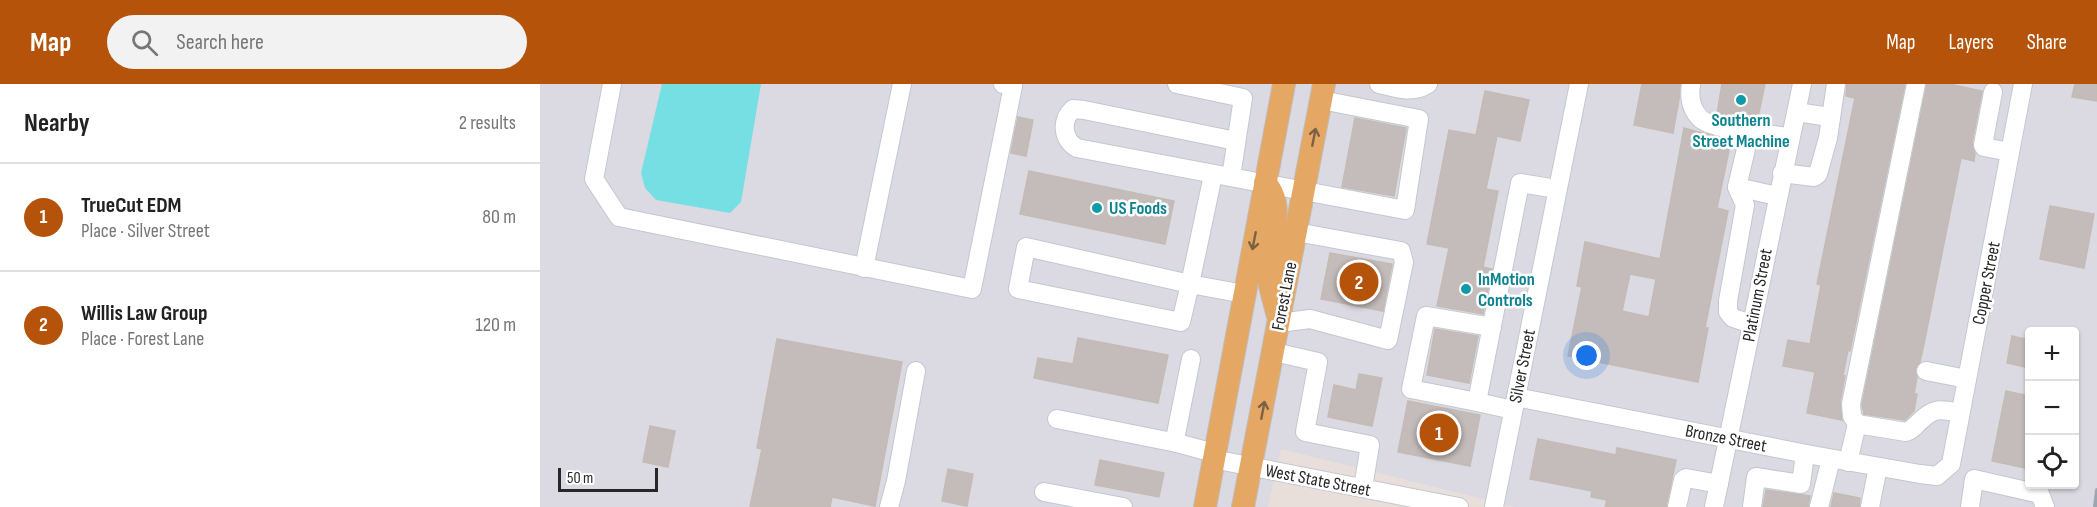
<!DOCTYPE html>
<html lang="en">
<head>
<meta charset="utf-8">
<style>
	body { margin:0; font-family:"Sofia Sans Condensed",sans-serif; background:#f2f2f2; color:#222 }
	.controls { position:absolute; right:18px; bottom:18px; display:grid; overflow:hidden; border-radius:6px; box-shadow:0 2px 4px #0004 }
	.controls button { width:54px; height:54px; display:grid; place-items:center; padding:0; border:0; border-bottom:2px solid #e0e0e0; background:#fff; color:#222; font:30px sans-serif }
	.scale { position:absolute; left:18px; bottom:15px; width:100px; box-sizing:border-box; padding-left:6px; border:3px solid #272727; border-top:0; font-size:16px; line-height:21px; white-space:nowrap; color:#272727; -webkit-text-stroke:4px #fff; paint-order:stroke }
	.you { position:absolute; left:1047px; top:272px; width:21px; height:21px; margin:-15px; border:4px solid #fff; border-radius:50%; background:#1a73e8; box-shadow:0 0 0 9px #1a73e833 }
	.badge { display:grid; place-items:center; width:39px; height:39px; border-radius:50%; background:#b45309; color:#fff; font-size:20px; font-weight:700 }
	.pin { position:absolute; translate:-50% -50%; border:3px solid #fff; box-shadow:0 2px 6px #0006 }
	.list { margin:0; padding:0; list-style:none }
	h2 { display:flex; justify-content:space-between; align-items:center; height:78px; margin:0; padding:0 24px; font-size:26px }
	h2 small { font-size:20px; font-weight:400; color:#767676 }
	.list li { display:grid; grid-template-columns:39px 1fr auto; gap:18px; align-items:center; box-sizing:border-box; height:108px; padding:0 24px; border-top:2px solid #e0e0e0 }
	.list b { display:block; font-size:22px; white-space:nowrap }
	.list p { margin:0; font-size:20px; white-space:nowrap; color:#767676 }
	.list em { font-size:20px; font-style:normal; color:#767676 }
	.icon { flex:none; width:33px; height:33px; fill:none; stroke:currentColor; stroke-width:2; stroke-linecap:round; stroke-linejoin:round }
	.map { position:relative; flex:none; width:1557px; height:423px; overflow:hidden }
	header { display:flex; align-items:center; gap:36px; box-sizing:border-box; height:84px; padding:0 30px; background:#b45309; color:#fff }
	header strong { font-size:28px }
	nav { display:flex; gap:33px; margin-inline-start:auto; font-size:21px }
	.search { width:420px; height:54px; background:#f2f2f2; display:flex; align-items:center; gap:15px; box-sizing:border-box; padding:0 21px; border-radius:33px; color:#767676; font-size:22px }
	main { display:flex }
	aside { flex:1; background:#fff }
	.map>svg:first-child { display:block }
	.industrial { fill:#dbdae2; fill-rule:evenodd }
	.water { fill:#75dfe3 }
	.building { fill:#c4bcba; stroke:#c4bbb4; stroke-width:1.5; fill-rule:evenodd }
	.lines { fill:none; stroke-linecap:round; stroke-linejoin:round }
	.minor-casing { stroke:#c2c8d0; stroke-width:20 }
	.major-casing { stroke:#bebebe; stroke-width:24 }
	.minor { stroke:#fff; stroke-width:18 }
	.major { stroke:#e4a864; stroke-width:22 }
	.rail { stroke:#9ea5b0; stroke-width:4 }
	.oneway { stroke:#7c6142 }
	.culture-dot { fill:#0f9aa8; stroke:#fff; stroke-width:2 }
	.labels { text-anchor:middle; stroke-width:5; stroke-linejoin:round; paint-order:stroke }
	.culture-label { font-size:18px; font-weight:bold; fill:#0d838f; stroke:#fff; text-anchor:start }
	.street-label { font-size:18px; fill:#272727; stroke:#fff }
</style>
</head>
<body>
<header>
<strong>Map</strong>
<div class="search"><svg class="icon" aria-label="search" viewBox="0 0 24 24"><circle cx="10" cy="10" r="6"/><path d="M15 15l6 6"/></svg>Search here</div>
<nav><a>Map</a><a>Layers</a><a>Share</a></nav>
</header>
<main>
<aside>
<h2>Nearby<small>2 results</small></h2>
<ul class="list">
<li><span class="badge">1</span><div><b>TrueCut EDM</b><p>Place · Silver Street</p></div><em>80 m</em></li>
<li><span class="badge">2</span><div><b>Willis Law Group</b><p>Place · Forest Lane</p></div><em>120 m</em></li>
</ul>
</aside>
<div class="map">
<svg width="1557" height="423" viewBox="0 0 1557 423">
	<rect width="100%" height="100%" fill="#e9dfda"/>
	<path class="industrial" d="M 0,0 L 1557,0 L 1557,423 L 975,423 L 741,365 L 728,423 L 0,423 ZM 1490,248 L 1534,248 L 1534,400 L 1490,400 Z"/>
	<path class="water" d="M 122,0 L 221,0 L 201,118 L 190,129 L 116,116 L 105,104 L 101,89 Z"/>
	<g class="building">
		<path d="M 1102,0 L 1140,0 L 1139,15 L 1133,49 L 1094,41 Z"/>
		<path d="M 1182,0 L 1225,0 L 1217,38 L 1177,30 Z"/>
		<path d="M 1307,0 L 1365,0 L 1310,267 L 1308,266 L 1303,291 L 1305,292 L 1300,318 L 1302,336 L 1267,329 L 1275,288 L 1243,282 L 1248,256 L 1270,260 L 1281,201 L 1277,200 L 1315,14 L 1306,12 Z"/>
		<path d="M 1387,0 L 1409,0 L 1442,7 L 1432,59 L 1435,70 L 1434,77 L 1421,74 L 1384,260 L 1380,278 L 1375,285 L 1377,293 L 1374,310 L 1377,310 L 1374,327 L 1365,336 L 1324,330 L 1322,321 Z"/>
		<path d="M 1535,0 L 1557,0 L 1557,17 L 1532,13 Z"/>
		<path d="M 945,7 L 989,16 L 980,57 L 957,52 L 946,105 L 958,107 L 943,183 L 952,185 L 943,230 L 897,222 L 909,164 L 887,160 L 909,46 L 936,51 Z"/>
		<path d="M 478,33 L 493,36 L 486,72 L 471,69 Z"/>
		<path d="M 815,34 L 866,44 L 854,112 L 802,103 Z"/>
		<path d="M 1144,44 L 1191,57 L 1177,124 L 1188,127 L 1165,244 L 1168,244 L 1158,298 L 1028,272 L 1042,203 L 1037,202 L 1045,158 L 1120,175 ZM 1090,190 L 1116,195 L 1109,233 L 1082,227 Z"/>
		<path d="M 489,87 L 634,117 L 625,160 L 480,130 Z"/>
		<path d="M 1510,122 L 1554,130 L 1544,184 L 1500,175 Z"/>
		<path d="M 790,169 L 852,180 L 843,227 L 781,215 Z"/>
		<path d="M 895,245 L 938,252 L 929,299 L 887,291 Z"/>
		<path d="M 1472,252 L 1490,256 L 1490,284 L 1467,279 Z"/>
		<path d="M 538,254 L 628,271 L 618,319 L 494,294 L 498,274 L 533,280 Z"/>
		<path d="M 237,255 L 362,278 L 335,422 L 292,413 L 290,423 L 210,423 L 222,365 L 217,364 Z"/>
		<path d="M 819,290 L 842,294 L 832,342 L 788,333 L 794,301 L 816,306 Z"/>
		<path d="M 1466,307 L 1490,312 L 1490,385 L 1452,377 Z"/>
		<path d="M 868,317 L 940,331 L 930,382 L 858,368 Z"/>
		<path d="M 110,342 L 135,347 L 128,383 L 103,378 Z"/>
		<path d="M 998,355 L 1076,371 L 1077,364 L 1136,376 L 1126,423 L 1065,423 L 1067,416 L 1051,413 L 1052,407 L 990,395 Z"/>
		<path d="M 560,376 L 624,389 L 619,413 L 555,401 Z"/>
		<path d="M 408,385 L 433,390 L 427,422 L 402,417 Z"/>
		<path d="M 1226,406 L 1270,412 L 1268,423 L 1223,423 Z"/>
		<path d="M 1294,409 L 1320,414 L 1319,423 L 1291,423 Z"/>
	</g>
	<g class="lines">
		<g class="minor-casing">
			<g id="minor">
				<path d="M 72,0 L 54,95 L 79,133 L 432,205 L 473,2 L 463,0"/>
				<path d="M 637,0 L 703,14 L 691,93"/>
				<path d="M 839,0 C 855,4 873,10 888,0"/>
				<path d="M 1151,0 C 1149,13 1151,26 1161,35 C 1173,46 1233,51 1250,53"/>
				<path d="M 1453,8 L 1443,61 L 1444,63 L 1470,68"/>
				<path d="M 1256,28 L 1290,33"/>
				<path d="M 1210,48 L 1197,103 L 1237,112"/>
				<path d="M 696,57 L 544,26 L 533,25 C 520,37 523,56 537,64 L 865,126 L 879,35 L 781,16"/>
				<path d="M 1242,89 L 1274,93 L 1278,90 L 1288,54 L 1296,0"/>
				<path d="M 673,91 L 650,200 L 486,163 L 478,205 L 641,238 L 650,200 L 704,210"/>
				<path d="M 1197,103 L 1205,121 L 1188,217 L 1188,228 L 1193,234 L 1212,240"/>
				<path d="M 324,184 L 362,0"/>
				<path d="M 739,239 L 770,235 L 848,256 L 864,178 L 861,167 L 756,148"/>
				<path d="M 734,268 L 778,278 L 765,348 L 830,361 L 823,404"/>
				<path d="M 651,275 L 636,350 L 637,359 L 674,369"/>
				<path d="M 1386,287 L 1427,295"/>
				<path d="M 976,313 L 1272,371 L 1380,390 L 1397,392 L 1411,380 L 1483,0"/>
				<path d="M 937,318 L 871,305 L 886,232 L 952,243"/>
				<path d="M 973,326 L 937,318 L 980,99 L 1017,105"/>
				<path d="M 517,335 L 637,359"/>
				<path d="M 1317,340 L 1312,332 L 1311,320 L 1376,0"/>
				<path d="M 673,375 L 919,423"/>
				<path d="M 1308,378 L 1317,340 L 1366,348 C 1372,346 1374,343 1378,339 C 1394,323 1399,325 1420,329"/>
				<path d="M 504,408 L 583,423"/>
				<path d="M 349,423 L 356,397 L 376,287"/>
				<path d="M 954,423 L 1039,0"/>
				<path d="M 1137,423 L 1143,396 L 1146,394 L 1179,400"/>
				<path d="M 1174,423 L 1262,0"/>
				<path d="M 1212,423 L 1216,393 L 1261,400 L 1265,370"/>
				<path d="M 1279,423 L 1291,375"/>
				<path d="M 1330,423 L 1338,383"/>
				<path d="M 1430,423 L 1434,395 L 1500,410 L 1505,423"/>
			</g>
		</g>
		<g class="major-casing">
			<g id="major">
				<path d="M 725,99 C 747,121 729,159 728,187 C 728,200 734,216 737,229"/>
				<path d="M 665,423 L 744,0"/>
				<path d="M 703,423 L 784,0"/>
			</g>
		</g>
		<use href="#minor" class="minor"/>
		<use href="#major" class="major"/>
		<path class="rail" d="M 1555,423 L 1557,406"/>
	</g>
	<defs><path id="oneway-shaft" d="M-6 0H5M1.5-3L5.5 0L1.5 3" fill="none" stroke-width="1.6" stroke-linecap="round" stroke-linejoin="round" transform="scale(1.5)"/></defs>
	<g class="oneway">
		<use href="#oneway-shaft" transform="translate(774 53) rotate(-79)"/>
		<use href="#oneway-shaft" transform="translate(714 157) rotate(101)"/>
		<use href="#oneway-shaft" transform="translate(723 326) rotate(-79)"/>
	</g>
	<g class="culture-dot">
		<circle cx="1201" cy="16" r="6"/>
		<circle cx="557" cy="124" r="6"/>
		<circle cx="926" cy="205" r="6"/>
	</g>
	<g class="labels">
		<g class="culture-label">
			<text x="1201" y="42" text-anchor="middle">Southern<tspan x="1201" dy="21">Street Machine</tspan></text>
			<text x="569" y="130">US Foods</text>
			<text x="938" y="201">InMotion<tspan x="938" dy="21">Controls</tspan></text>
		</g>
		<g class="street-label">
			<text transform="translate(1446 199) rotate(-79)" y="6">Copper Street</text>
			<text transform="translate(1217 211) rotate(-79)" y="6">Platinum Street</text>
			<text transform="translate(744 212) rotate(-79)" y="6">Forest Lane</text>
			<text transform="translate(982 282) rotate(-79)" y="6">Silver Street</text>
			<text transform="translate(1186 354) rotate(11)" y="6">Bronze Street</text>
			<text transform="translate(778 396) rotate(11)" y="6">West State Street</text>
		</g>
	</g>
</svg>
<div class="controls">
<button>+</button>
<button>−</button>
<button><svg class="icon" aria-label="locate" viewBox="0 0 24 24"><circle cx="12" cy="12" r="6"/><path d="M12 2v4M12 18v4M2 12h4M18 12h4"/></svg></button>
</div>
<div class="scale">50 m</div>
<div class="you"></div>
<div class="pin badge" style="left:899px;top:349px">1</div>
<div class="pin badge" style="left:819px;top:198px">2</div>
</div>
</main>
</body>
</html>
